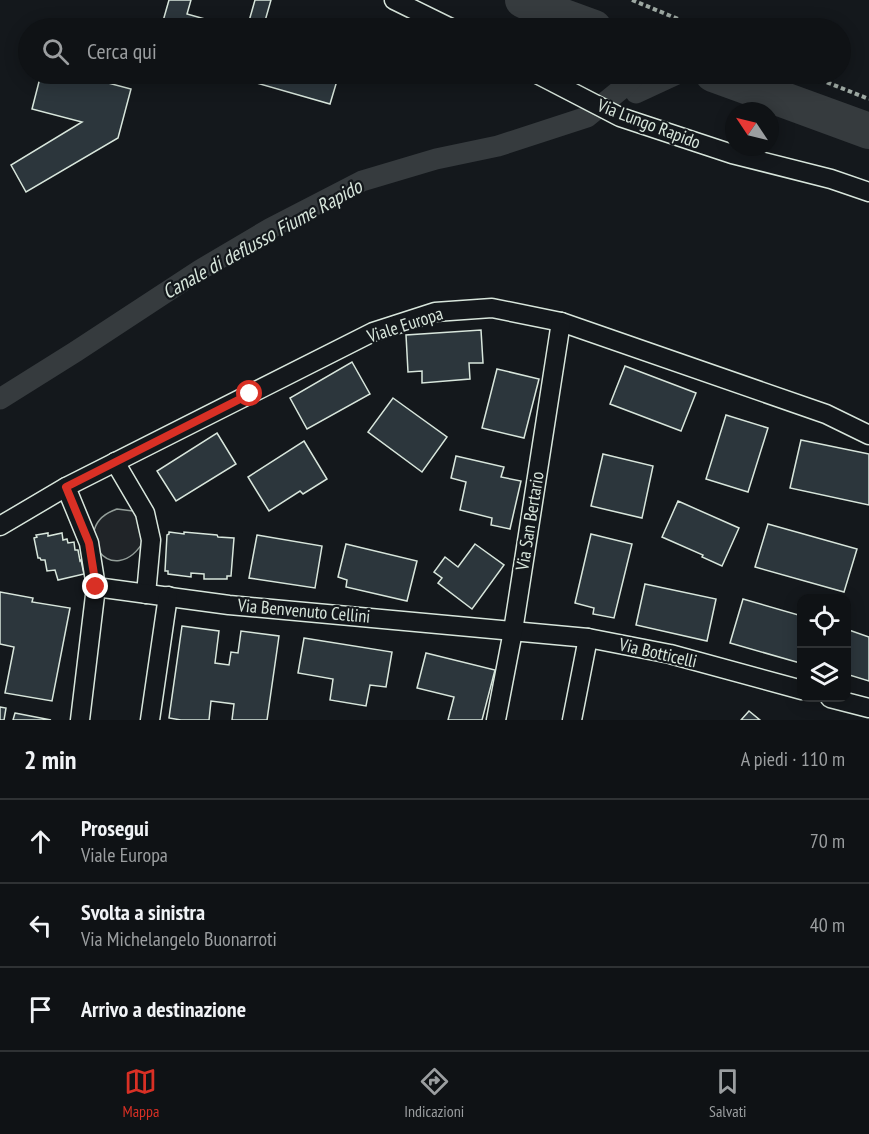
<!DOCTYPE html>
<html lang="it">
<head>
<meta charset="utf-8">
<style>
	body { margin:0; font-family:"PT Sans Narrow",sans-serif; background:#1d2022; color:#f1f3f6 }
	.controls { position:absolute; right:18px; bottom:18px; display:grid; overflow:hidden; border-radius:12px; box-shadow:0 3px 15px #0003 }
	.controls button { width:54px; height:54px; display:grid; place-items:center; padding:0; border:0; border-bottom:2px solid #2f3234; background:#0f1215; color:#f1f3f6; font:30px sans-serif }
	.compass { position:absolute; left:725px; top:102px; width:54px; height:54px; border-radius:50%; background:#0f1215; box-shadow:0 3px 15px #0003; rotate:305deg }
	.stop { position:absolute; width:18px; height:18px; margin:-14px; border:4px solid #d93025; border-radius:50%; background:#fff }
	.stop.end { background:#d93025; border-color:#fff; box-shadow:0 2px 6px #0008 }
	.list { margin:0; padding:0; list-style:none }
	h2 { display:flex; justify-content:space-between; align-items:center; height:78px; margin:0; padding:0 24px; font-size:26px }
	h2 small { font-size:20px; font-weight:400; color:#9b9ea0 }
	.list li { display:grid; grid-template-columns:39px 1fr auto; gap:18px; align-items:center; box-sizing:border-box; height:84px; padding:0 24px; border-top:2px solid #2f3234 }
	.list b { display:block; font-size:22px; white-space:nowrap }
	.list p { margin:0; font-size:20px; white-space:nowrap; color:#9b9ea0 }
	.list em { font-size:20px; font-style:normal; color:#9b9ea0 }
	.icon { flex:none; width:33px; height:33px; fill:none; stroke:currentColor; stroke-width:2; stroke-linecap:round; stroke-linejoin:round }
	.map { position:relative; flex:none; width:869px; height:720px; overflow:hidden }
	.search { position:absolute; background:#0f1215; box-shadow:0 3px 15px #0003; left:18px; right:18px; top:18px; height:66px; display:flex; align-items:center; gap:15px; box-sizing:border-box; padding:0 21px; border-radius:33px; color:#9b9ea0; font-size:22px }
	.sheet { height:330px; background:#0f1215 }
	nav { display:flex; justify-content:space-around; align-items:center; box-sizing:border-box; height:84px; border-top:2px solid #2f3234; background:#0f1215; font-size:16px; color:#9b9ea0 }
	nav a { display:grid; justify-items:center; gap:3px }
	nav .on { color:#d93025 }
	.map>svg:first-child { display:block }
	.green { fill:#202428; stroke:#939e99; stroke-width:1.5 }
	.lines { fill:none; stroke-linecap:round; stroke-linejoin:round }
	.canal { stroke:#363b3e; stroke-width:21 }
	.river { stroke:#363b3e; stroke-width:36 }
	.building { fill:#2c363c; stroke:#d8e6dc; stroke-width:1.5 }
	.minor-casing { stroke:#d8e6dc; stroke-width:21 }
	.path { stroke:#9da8a2; stroke-width:4; stroke-dasharray:4.5 3; stroke-linecap:butt }
	.minor { stroke:#14181c; stroke-width:18 }
	.route { stroke:#d93025; stroke-width:8 }
	.labels { text-anchor:middle; stroke-width:4.5; stroke-linejoin:round; paint-order:stroke }
	.street-label { font-size:18px; fill:#d8e6dc; stroke:#14181c }
	.water-label { font-size:20px; font-style:italic; fill:#d8e6dc; stroke:#14181c }
</style>
</head>
<body>
<div class="map">
<svg width="869" height="720" viewBox="0 0 869 720">
	<rect width="100%" height="100%" fill="#14181c"/>
	<path class="green" d="M 117,509 L 133,511 L 140,517 L 145,539 C 113,595 64,527 117,509 Z"/>
	<g class="lines">
		<g class="canal">
			<path d="M 636,93 L 677,74"/>
			<path d="M 0,399 L 75,352 L 200,270 L 271,228 L 362,181 L 436,159 L 498,146 L 587,117 L 625,86 L 637,74"/>
		</g>
		<g class="river">
			<path d="M 523,0 L 537,7 L 594,28"/>
			<path d="M 713,74 L 869,131"/>
		</g>
	</g>
	<g class="building">
		<path d="M 169,0 L 191,0 L 187,14 L 237,28 L 161,28 Z"/>
		<path d="M 255,0 L 271,0 L 263,28 L 247,28 Z"/>
		<path d="M 41,74 L 74,74 L 131,89 L 118,138 L 26,192 L 11,165 L 82,122 L 32,109 Z"/>
		<path d="M 225,74 L 339,74 L 330,104 Z"/>
		<path d="M 481,330 L 483,363 L 469,363 L 470,379 L 422,383 L 422,371 L 408,372 L 406,335 Z"/>
		<path d="M 352,362 L 370,394 L 307,429 L 290,398 Z"/>
		<path d="M 625,366 L 696,393 L 681,431 L 610,404 Z"/>
		<path d="M 497,369 L 539,379 L 524,438 L 482,428 Z"/>
		<path d="M 393,398 L 447,437 L 422,472 L 368,432 Z"/>
		<path d="M 726,415 L 768,428 L 748,492 L 706,479 Z"/>
		<path d="M 217,433 L 236,464 L 176,501 L 157,471 Z"/>
		<path d="M 801,440 L 869,454 L 869,505 L 790,488 Z"/>
		<path d="M 304,441 L 327,479 L 303,494 L 300,491 L 269,511 L 248,477 Z"/>
		<path d="M 603,454 L 653,466 L 642,518 L 591,506 Z"/>
		<path d="M 456,456 L 504,467 L 501,477 L 521,481 L 510,529 L 491,525 L 492,518 L 460,510 L 466,482 L 451,478 Z"/>
		<path d="M 678,501 L 739,528 L 722,566 L 702,557 L 703,555 L 662,537 Z"/>
		<path d="M 768,524 L 857,549 L 844,592 L 755,567 Z"/>
		<path d="M 169,532 L 184,534 L 184,532 L 217,535 L 218,537 L 234,538 L 231,576 L 227,576 L 227,579 L 204,579 L 204,574 L 191,573 L 191,577 L 168,574 L 168,571 L 165,571 L 167,535 L 169,534 Z"/>
		<path d="M 48,533 L 48,536 L 62,533 L 63,540 L 67,539 L 68,543 L 74,542 L 75,550 L 78,550 L 80,561 L 81,560 L 84,574 L 58,580 L 55,570 L 47,571 L 45,560 L 41,560 L 40,558 L 38,558 L 34,538 L 37,537 L 36,535 Z"/>
		<path d="M 591,534 L 632,544 L 614,618 L 593,614 L 594,608 L 575,603 Z"/>
		<path d="M 257,535 L 322,546 L 315,588 L 249,578 Z"/>
		<path d="M 346,544 L 417,561 L 407,601 L 346,587 L 347,580 L 338,577 Z"/>
		<path d="M 475,544 L 504,565 L 472,609 L 438,583 L 442,578 L 434,572 L 445,557 L 458,567 Z"/>
		<path d="M 645,584 L 716,599 L 707,641 L 636,625 Z"/>
		<path d="M 0,592 L 33,598 L 32,602 L 70,608 L 52,701 L 5,693 L 14,647 L 0,644 Z"/>
		<path d="M 743,599 L 802,616 L 800,663 L 730,643 Z"/>
		<path d="M 182,626 L 219,631 L 215,663 L 229,665 L 231,652 L 238,653 L 241,631 L 279,636 L 267,720 L 232,720 L 234,704 L 211,701 L 209,720 L 181,720 L 169,718 Z"/>
		<path d="M 846,629 L 869,637 L 869,681 L 846,674 Z"/>
		<path d="M 304,638 L 392,652 L 386,687 L 370,685 L 366,706 L 330,700 L 333,679 L 298,673 Z"/>
		<path d="M 426,653 L 495,670 L 482,720 L 448,720 L 454,697 L 417,688 Z"/>
		<path d="M 0,707 L 6,708 L 4,720 L 0,720 Z"/>
		<path d="M 749,711 L 760,720 L 741,720 Z"/>
		<path d="M 15,713 L 51,720 L 13,720 Z"/>
	</g>
	<g class="lines">
		<g class="minor-casing">
			<g id="minor">
				<path d="M 394,0 L 451,28"/>
				<path d="M 537,74 L 620,117 L 732,154 L 831,179 L 869,192"/>
				<path d="M 115,462 L 145,513 L 151,540 L 146,594"/>
				<path d="M 66,487 L 89,543 L 96,587 L 80,720"/>
				<path d="M 0,526 L 66,487 L 373,332 L 435,312 L 492,308 L 561,322 L 826,414 L 869,435"/>
				<path d="M 96,587 L 229,605 L 588,638 L 670,654 L 802,690"/>
				<path d="M 830,698 L 869,708"/>
				<path d="M 150,720 L 168,596"/>
				<path d="M 496,720 L 513,631 L 561,322"/>
				<path d="M 572,720 L 588,638"/>
			</g>
		</g>
		<g class="path">
			<path d="M 632,0 L 700,28"/>
			<path d="M 806,74 L 869,99"/>
		</g>
		<use href="#minor" class="minor"/>
	</g>
	<g class="lines">
		<path class="route" d="M 96,587 L 89,543 L 66,487 L 250,394"/>
	</g>
	<g class="labels">
		<g class="street-label">
			<text transform="translate(649 124) rotate(21)" y="6">Via Lungo Rapido</text>
			<text transform="translate(405 325) rotate(-18)" y="6">Viale Europa</text>
			<text transform="translate(530 521) rotate(-81)" y="6">Via San Bertario</text>
			<text transform="translate(304 611) rotate(5)" y="6">Via Benvenuto Cellini</text>
			<text transform="translate(658 653) rotate(13)" y="6">Via Botticelli</text>
		</g>
		<g class="water-label">
			<text transform="translate(262 239) rotate(-29)" y="7">Canale di deflusso Fiume Rapido</text>
		</g>
	</g>
</svg>
<div class="controls">
<button><svg class="icon" aria-label="locate" viewBox="0 0 24 24"><circle cx="12" cy="12" r="6"/><path d="M12 2v4M12 18v4M2 12h4M18 12h4"/></svg></button>
<button><svg class="icon" aria-label="layers" viewBox="0 0 24 24"><path d="M12 4l9 5-9 5-9-5zM3 14l9 5 9-5"/></svg></button>
</div>
<svg class="compass" viewBox="-18 -18 36 36"><path d="M0-13l5 13h-10z" fill="#e53935"/><path d="M0 13l5-13h-10z" fill="#9b9ea0"/></svg>
<div class="stop" style="left:250px;top:394px"></div>
<div class="stop end" style="left:96px;top:587px"></div>
<div class="search"><svg class="icon" aria-label="search" viewBox="0 0 24 24"><circle cx="10" cy="10" r="6"/><path d="M15 15l6 6"/></svg>Cerca qui</div>
</div>
<section class="sheet">
<h2>2 min<small>A piedi · 110 m</small></h2>
<ul class="list">
<li><svg class="icon" aria-label="ahead" viewBox="0 0 24 24"><path d="M12 20V5M6 11l6-6 6 6"/></svg><div><b>Prosegui</b><p>Viale Europa</p></div><em>70 m</em></li>
<li><svg class="icon" aria-label="left" viewBox="0 0 24 24"><path d="M17 20v-9H6M10 6l-5 5 5 5"/></svg><div><b>Svolta a sinistra</b><p>Via Michelangelo Buonarroti</p></div><em>40 m</em></li>
<li><svg class="icon" aria-label="arrive" viewBox="0 0 24 24"><path d="M6 21V4h12l-3 4 3 4H6"/></svg><div><b>Arrivo a destinazione</b></div></li>
</ul>
</section>
<nav>
<a class="on"><svg class="icon" aria-label="map" viewBox="0 0 24 24"><path d="M3 6l6-2 6 2 6-2v14l-6 2-6-2-6 2zM9 4v14M15 6v14"/></svg>Mappa</a>
<a><svg class="icon" aria-label="directions" viewBox="0 0 24 24"><path d="M12 3l9 9-9 9-9-9zM9 14v-3h6M13 9l2 2-2 2"/></svg>Indicazioni</a>
<a><svg class="icon" aria-label="saved" viewBox="0 0 24 24"><path d="M7 4h10v16l-5-4-5 4z"/></svg>Salvati</a>
</nav>
</body>
</html>
